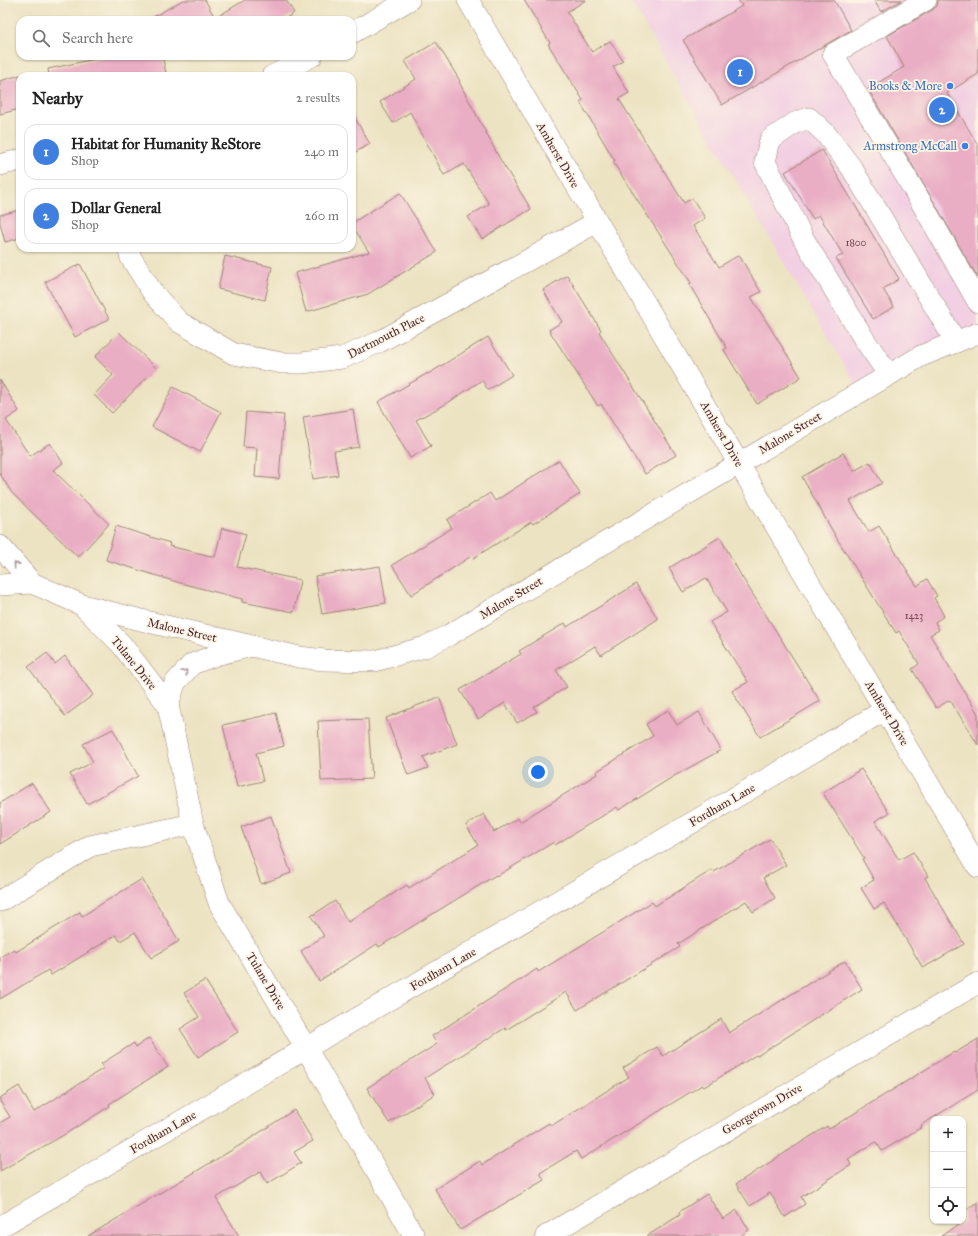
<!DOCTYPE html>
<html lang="en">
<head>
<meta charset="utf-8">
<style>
	body { margin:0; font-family:"IM FELL Great Primer",serif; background:#f2f2f2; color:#222 }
	.controls { position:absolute; right:12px; bottom:12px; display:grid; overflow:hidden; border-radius:8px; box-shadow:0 1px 3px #0004 }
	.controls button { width:36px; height:36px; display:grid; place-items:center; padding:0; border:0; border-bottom:1px solid #e0e0e0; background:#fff; color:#222; font:20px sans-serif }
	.you { position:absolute; left:538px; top:772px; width:14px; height:14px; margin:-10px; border:3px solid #fff; border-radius:50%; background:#1a73e8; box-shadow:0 0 0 6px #1a73e833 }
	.badge { display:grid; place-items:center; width:26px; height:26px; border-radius:50%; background:#0f766e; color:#fff; font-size:13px; font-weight:700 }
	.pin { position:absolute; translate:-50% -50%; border:2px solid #fff; box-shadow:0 1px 4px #0006 }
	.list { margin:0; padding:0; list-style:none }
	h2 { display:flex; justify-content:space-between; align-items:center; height:52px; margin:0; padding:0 16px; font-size:17px }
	h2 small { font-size:13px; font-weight:400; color:#767676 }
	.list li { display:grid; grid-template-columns:26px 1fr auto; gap:12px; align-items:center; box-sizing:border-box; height:56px; margin:0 8px 8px; padding:0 8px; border:1px solid #e0e0e0; border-radius:12px }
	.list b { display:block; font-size:15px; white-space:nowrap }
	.list p { margin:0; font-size:13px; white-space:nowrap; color:#767676 }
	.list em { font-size:13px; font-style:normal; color:#767676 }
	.icon { flex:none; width:22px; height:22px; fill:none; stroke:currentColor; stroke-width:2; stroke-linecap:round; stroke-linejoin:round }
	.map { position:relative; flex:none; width:978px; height:1236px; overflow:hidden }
	.search { position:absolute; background:#fff; box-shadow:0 1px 3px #0004; left:16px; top:16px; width:340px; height:44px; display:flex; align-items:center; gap:10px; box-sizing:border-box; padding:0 14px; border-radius:12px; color:#767676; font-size:15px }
	.panel { position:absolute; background:#fff; box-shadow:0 1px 3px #0004; left:16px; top:72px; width:340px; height:180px; border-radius:12px }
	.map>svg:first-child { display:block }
	.built { fill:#f2cfe2 }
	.building { fill:#eaaec4 }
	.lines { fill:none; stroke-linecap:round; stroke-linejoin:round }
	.minor-casing { stroke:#9b8176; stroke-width:22 }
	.minor { stroke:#fff; stroke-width:21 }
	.oneway { stroke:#ae9aa0 }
	.shop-dot { fill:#3f7fe0; stroke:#fcf5e5; stroke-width:1.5 }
	.labels { text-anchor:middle; stroke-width:3.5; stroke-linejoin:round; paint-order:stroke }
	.number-label { font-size:10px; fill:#724351 }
	.shop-label { font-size:12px; fill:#366cbe; stroke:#fcf5e5; text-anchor:end }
	.street-label { font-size:12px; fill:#4a1f2b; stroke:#fcf5e5 }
</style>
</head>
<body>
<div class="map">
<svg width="978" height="1236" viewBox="0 0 978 1236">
	<rect width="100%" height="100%" fill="#fcf5e5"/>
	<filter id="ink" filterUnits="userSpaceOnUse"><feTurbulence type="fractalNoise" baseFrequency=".025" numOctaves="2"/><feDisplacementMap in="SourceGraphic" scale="8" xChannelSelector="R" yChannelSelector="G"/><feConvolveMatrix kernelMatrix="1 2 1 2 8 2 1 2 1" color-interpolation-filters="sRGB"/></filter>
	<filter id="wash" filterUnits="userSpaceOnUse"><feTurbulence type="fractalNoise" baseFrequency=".012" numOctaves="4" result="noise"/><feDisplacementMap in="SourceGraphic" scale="16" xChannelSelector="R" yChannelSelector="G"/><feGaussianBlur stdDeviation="0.9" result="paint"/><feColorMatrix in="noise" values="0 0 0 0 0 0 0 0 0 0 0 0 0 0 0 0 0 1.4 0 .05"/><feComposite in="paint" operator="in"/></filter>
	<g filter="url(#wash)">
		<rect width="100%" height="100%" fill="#ece3c2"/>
		<path class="built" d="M 630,0 L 978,0 L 978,333 L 860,392 Z"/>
		<g id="blocks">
			<g class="building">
				<path d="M 183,0 L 205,0 L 215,18 L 245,0 L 286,0 L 294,13 L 283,20 L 148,20 Z"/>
				<path d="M 524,0 L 586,0 L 567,12 L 592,52 L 610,41 L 623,61 L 613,67 L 629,93 L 619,99 L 684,203 L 692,198 L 705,218 L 693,226 L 719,267 L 739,255 L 761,292 L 751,297 L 801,377 L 757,404 L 724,350 L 727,348 L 689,284 L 691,283 L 613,162 L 615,161 L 580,102 L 583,100 L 548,44 L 550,43 Z"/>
				<path d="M 738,0 L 834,0 L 851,30 L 722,105 L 683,40 L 742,6 Z"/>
				<path d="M 874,0 L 902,0 L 881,12 Z"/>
				<path d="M 938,0 L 978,0 L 978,74 L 947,93 L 978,145 L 978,278 L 868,89 L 904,67 L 887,36 L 932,10 L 937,6 Z"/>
				<path d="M 436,42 L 460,81 L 459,82 L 501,161 L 531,209 L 482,239 L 468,217 L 489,204 L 464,164 L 444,175 L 410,112 L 393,123 L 380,102 L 416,79 L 405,61 Z"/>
				<path d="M 109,56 L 162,56 L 166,73 L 154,76 L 49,76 L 48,69 Z"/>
				<path d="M 20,75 L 20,109 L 0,114 L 0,81 Z"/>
				<path d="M 352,113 L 370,144 L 352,154 Z"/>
				<path d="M 822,150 L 899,279 L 883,289 L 894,307 L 873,319 L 836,258 L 843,255 L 819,215 L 813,219 L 785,172 Z"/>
				<path d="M 400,193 L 437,252 L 368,294 L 306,312 L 295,273 L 369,252 L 352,225 L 352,223 Z"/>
				<path d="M 20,210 L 20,238 L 5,242 L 0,223 L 0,215 Z"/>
				<path d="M 225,256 L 272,267 L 265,300 L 218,289 Z"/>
				<path d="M 80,264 L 109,319 L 75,337 L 45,282 Z"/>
				<path d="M 567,275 L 601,330 L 599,332 L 676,455 L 645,474 L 601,404 L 598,406 L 549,330 L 562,322 L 543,290 Z"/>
				<path d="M 119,332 L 156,368 L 112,413 L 94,395 L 113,375 L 95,357 Z"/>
				<path d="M 488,337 L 512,375 L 488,390 L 482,380 L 446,404 L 416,420 L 431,446 L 410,458 L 378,402 L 428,373 L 428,374 Z"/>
				<path d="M 0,380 L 19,411 L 6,420 L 30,456 L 50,443 L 63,463 L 53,470 L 109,524 L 78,557 L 12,493 L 0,474 Z"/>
				<path d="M 173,387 L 221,412 L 200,452 L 152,427 Z"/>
				<path d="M 353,409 L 359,447 L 334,451 L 338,475 L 313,479 L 303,417 Z"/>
				<path d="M 246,412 L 284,415 L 279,479 L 255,477 L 257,448 L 243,447 Z"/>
				<path d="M 843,453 L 854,471 L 870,462 L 882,483 L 850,501 L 869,532 L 879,526 L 917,586 L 927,579 L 937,596 L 934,598 L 944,616 L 935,622 L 939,630 L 930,635 L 978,714 L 978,745 L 950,700 L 936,708 L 912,669 L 919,664 L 899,631 L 896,633 L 836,537 L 802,477 Z"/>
				<path d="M 559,460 L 580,494 L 533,524 L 531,522 L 472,559 L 470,557 L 411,595 L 392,565 L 452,528 L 447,520 L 490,493 L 495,501 Z"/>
				<path d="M 116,526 L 170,543 L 169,546 L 215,557 L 222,528 L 246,534 L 237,567 L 300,580 L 294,612 L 242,602 L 242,599 L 177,582 L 106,560 Z"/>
				<path d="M 720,537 L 740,574 L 820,701 L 760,737 L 732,691 L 748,682 L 710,622 L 727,612 L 706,578 L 683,592 L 669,568 Z"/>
				<path d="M 380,566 L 386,603 L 322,614 L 315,576 Z"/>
				<path d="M 636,584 L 658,619 L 601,655 L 595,646 L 556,670 L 567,687 L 534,707 L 537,712 L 517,723 L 505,703 L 478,719 L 460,690 L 521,654 L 519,651 L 565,623 L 567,627 Z"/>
				<path d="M 47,653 L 55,664 L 65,656 L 93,695 L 65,716 L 28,667 Z"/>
				<path d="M 439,697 L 457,744 L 423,757 L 428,768 L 408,775 L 386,718 Z"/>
				<path d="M 668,710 L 677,725 L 699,712 L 721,750 L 676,775 L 619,810 L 617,807 L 555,845 L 554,842 L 497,876 L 496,875 L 379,947 L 377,944 L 319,981 L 301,951 L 324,936 L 311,916 L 335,901 L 348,922 L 407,885 L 409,888 L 478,845 L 466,825 L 484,814 L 494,832 L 518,818 L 520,822 L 597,774 L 596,772 L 653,736 L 646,724 Z"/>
				<path d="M 276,713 L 284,746 L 256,753 L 263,781 L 237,787 L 223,725 Z"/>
				<path d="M 368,719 L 372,779 L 321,781 L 318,721 Z"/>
				<path d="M 113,729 L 138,776 L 87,804 L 70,774 L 93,762 L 83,744 Z"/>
				<path d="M 861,769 L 889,813 L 875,821 L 899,860 L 913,852 L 928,876 L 925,878 L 964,944 L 923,968 L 884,903 L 874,909 L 861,888 L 874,880 L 862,859 L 864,858 L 823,793 Z"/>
				<path d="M 32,783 L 51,812 L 0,844 L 0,803 Z"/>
				<path d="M 271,816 L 291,873 L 261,884 L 241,827 Z"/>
				<path d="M 770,839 L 786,865 L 763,878 L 775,898 L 753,912 L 746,901 L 678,944 L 680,947 L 577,1010 L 566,992 L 506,1030 L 505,1028 L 425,1078 L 435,1094 L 389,1123 L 367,1088 L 437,1044 L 432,1036 L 537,969 L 538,972 L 652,902 L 655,906 L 712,870 L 714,872 Z"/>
				<path d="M 142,879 L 179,941 L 151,958 L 135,932 L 120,941 L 116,935 L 51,975 L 48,970 L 0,999 L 0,957 L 14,949 L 16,952 L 80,912 L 82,916 Z"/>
				<path d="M 845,961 L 862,989 L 757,1056 L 756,1055 L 704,1087 L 702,1085 L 581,1159 L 576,1151 L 540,1173 L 544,1180 L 460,1230 L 435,1189 L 480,1161 L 482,1165 L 549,1123 L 551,1126 L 629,1077 L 623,1068 L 657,1047 L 663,1056 L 721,1019 L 729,1033 Z"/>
				<path d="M 205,980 L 238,1032 L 198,1057 L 180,1029 L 199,1017 L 184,993 Z"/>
				<path d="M 149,1038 L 168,1067 L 109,1104 L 110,1106 L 62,1136 L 0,1171 L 0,1123 L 10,1117 L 0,1101 L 0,1098 L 19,1086 L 34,1112 L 104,1068 L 101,1064 L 134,1043 L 136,1047 Z"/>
				<path d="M 978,1039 L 978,1090 L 921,1125 L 922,1127 L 882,1151 L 876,1142 L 848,1159 L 851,1165 L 801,1197 L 805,1204 L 785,1217 L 770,1193 L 750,1206 L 736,1184 L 827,1126 L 829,1129 L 954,1052 L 955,1053 Z"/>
				<path d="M 294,1110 L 313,1141 L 294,1152 L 301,1163 L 267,1184 L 260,1172 L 216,1198 L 239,1236 L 88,1236 L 242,1144 Z"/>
				<path d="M 707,1194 L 723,1219 L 737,1210 L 749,1230 L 740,1236 L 647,1236 L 680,1215 L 679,1212 Z"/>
				<path d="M 978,1202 L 978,1236 L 941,1236 L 963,1222 L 963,1211 Z"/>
			</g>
		</g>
	</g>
	<g filter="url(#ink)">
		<use href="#blocks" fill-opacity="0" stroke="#9b8176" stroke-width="1"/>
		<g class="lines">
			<g class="minor-casing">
				<g id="minor">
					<path d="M 468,0 L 739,464 L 978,867"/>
					<path d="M 926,0 L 833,54 L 921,202 L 978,302"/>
					<path d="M 352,33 L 409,0"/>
					<path d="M 272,76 L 312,56"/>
					<path d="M 0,165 L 20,160"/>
					<path d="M 128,248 L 131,258 L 153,293 L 179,322 L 234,354 L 282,363 L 302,363 L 342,358 L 379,342 L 597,222"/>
					<path d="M 889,375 L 864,339 L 803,238 L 765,162 L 770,140 L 795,123 L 809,118 L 825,133 L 851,167 L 956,342"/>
					<path d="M 0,546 L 32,583"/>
					<path d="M 0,585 L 32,583 L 82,605 L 153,623 L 299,657 L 324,660 L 375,661 L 425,647 L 449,635 L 921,356 L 978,333"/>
					<path d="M 83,606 L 121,644 L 168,705 L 193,824 L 219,903 L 306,1048 L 414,1236"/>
					<path d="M 168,705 L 175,683 L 192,664 L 219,654 L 248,647"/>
					<path d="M 0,901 L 90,846 L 193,824"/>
					<path d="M 0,1227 L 885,710"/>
					<path d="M 546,1236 L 978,983"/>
				</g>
			</g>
			<use href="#minor" class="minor"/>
		</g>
		<defs><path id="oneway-chevron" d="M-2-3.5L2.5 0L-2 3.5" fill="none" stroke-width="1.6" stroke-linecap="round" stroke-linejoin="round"/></defs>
		<g class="oneway">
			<use href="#oneway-chevron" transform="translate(16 565) rotate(-132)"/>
			<use href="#oneway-chevron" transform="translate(185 672) rotate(-48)"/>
		</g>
	</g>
	<g class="shop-dot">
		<circle cx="950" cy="86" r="4"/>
		<circle cx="965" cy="146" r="4"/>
	</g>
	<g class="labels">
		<g class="number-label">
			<text x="856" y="246">1800</text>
			<text x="914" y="619">1423</text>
		</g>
		<g class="shop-label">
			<text x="942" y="90">Books &amp; More</text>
			<text x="957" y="150">Armstrong McCall</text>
		</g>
		<g class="street-label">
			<text transform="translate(558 155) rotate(60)" y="4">Amherst Drive</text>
			<text transform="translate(386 336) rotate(-27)" y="4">Dartmouth Place</text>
			<text transform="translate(790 433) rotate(-31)" y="4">Malone Street</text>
			<text transform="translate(722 434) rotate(60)" y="4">Amherst Drive</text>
			<text transform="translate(511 598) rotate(-31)" y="4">Malone Street</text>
			<text transform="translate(182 630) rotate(13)" y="4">Malone Street</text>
			<text transform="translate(134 663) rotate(51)" y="4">Tulane Drive</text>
			<text transform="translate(887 713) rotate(59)" y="4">Amherst Drive</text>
			<text transform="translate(722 805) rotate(-30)" y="4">Fordham Lane</text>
			<text transform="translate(443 969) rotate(-30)" y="4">Fordham Lane</text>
			<text transform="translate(266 981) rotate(59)" y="4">Tulane Drive</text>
			<text transform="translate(762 1109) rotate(-30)" y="4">Georgetown Drive</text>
			<text transform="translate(163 1132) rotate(-30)" y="4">Fordham Lane</text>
		</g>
	</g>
</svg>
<div class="controls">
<button>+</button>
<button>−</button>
<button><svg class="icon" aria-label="locate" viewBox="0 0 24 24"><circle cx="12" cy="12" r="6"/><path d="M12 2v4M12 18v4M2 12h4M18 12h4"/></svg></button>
</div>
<div class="you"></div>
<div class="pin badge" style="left:740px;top:72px;background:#3f7fe0">1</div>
<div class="pin badge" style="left:942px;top:110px;background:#3f7fe0">2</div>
<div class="search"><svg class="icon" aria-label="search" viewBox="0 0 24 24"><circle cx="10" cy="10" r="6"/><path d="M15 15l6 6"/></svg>Search here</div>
<section class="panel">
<h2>Nearby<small>2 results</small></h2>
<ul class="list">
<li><span class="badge" style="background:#3f7fe0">1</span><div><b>Habitat for Humanity ReStore</b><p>Shop</p></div><em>240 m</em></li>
<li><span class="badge" style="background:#3f7fe0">2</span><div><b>Dollar General</b><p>Shop</p></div><em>260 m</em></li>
</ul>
</section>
</div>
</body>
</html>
